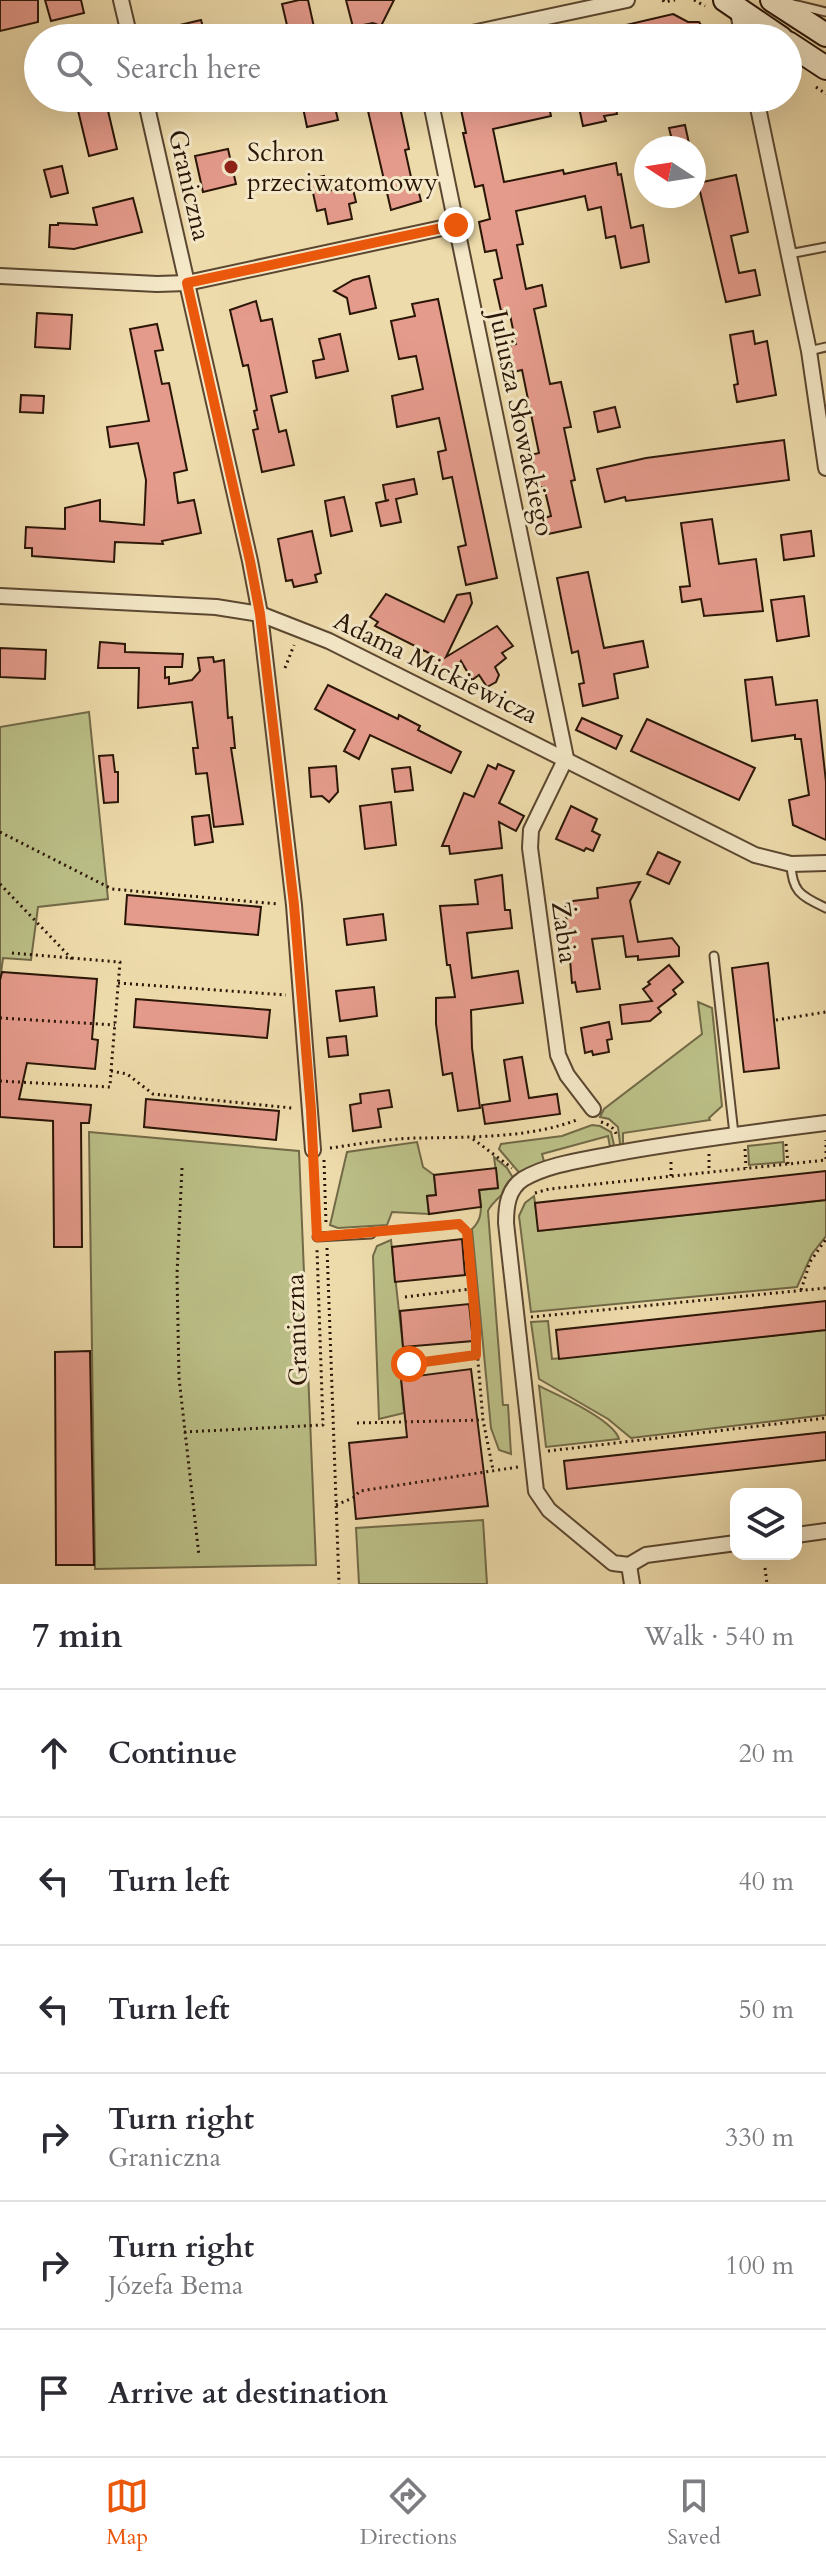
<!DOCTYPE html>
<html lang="en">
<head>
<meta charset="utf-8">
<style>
	body { margin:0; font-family:Cardo,serif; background:#f7f7f7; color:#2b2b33 }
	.controls { position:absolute; right:24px; bottom:24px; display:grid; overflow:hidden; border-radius:16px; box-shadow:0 8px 32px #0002 }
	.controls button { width:72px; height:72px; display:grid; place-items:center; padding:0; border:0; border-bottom:2px solid #e1e1e2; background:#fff; color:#2b2b33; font:40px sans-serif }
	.compass { position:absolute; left:634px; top:136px; width:72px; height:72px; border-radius:50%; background:#fff; box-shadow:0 8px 32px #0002; rotate:282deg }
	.stop { position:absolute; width:24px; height:24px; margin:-18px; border:6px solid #ea580c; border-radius:50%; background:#fff }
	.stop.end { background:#ea580c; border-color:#fff; box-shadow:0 2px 8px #0008 }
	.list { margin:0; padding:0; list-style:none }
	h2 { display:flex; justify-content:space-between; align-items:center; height:104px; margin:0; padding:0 32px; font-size:34px }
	h2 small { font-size:26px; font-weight:400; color:#7c7c81 }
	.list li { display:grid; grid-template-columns:52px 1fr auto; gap:24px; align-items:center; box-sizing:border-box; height:128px; padding:0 32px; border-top:2px solid #e1e1e2 }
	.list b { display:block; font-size:30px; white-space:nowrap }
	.list p { margin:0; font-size:26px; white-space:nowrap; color:#7c7c81 }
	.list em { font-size:26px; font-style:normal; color:#7c7c81 }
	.icon { flex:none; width:44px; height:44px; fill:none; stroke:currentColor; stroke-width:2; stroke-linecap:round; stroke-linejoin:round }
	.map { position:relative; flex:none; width:826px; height:1584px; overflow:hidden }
	.search { position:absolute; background:#fff; box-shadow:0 8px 32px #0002; left:24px; right:24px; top:24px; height:88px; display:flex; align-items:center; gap:20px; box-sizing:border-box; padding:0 28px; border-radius:44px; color:#7c7c81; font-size:30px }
	.sheet { height:872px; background:#fff }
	nav { display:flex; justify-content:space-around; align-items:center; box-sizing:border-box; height:112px; border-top:2px solid #e1e1e2; background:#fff; font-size:22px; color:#7c7c81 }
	nav a { display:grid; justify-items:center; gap:4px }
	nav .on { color:#ea580c }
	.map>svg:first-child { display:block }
	.green { fill:#bbbf87; stroke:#726a47; stroke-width:2 }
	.building { fill:#e59b8c; stroke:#2a1607; stroke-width:2 }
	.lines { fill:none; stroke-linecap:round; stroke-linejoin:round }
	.lane-casing { stroke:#5b4730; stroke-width:11 }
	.street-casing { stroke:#5b4730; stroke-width:18 }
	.secondary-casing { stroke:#2a1607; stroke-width:26 }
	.path { stroke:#2a1607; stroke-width:3; stroke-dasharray:2 4; stroke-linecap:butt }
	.lane { stroke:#f4e8c8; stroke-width:7 }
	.street { stroke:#f4e8c8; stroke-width:14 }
	.secondary { stroke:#f4e8c8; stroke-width:22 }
	.route { stroke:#ea580c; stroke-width:10 }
	.poi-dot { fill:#8f2418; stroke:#f4e8c8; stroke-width:3 }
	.labels { text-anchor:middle; stroke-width:6; stroke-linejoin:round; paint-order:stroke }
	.poi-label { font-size:26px; fill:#2a1607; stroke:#f4e8c8; text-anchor:start }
	.street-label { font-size:26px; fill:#2a1607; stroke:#f4e8c8 }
</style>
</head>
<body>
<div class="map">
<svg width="826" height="1584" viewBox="0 0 826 1584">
	<rect width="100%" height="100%" fill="#eedbab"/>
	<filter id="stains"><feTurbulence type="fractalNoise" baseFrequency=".0025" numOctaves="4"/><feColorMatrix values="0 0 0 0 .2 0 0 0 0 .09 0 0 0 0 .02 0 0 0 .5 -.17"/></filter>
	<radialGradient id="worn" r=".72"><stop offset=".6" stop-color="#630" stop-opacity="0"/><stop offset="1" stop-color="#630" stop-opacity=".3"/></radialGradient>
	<g class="green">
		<path d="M 89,712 L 108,899 L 38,907 L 31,960 L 3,958 L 0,980 L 0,727 Z"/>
		<path d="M 698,1002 L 712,1008 L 722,1106 L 709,1118 L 710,1120 L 623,1133 L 623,1145 L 620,1144 L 618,1127 L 609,1119 L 600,1117 L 604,1109 L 702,1034 Z"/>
		<path d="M 592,1125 L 600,1126 L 611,1132 L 614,1145 L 610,1147 L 608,1136 L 542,1154 L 545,1165 L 522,1176 L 499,1149 L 501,1144 L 562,1136 Z"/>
		<path d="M 89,1132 L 299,1151 L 316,1565 L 95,1569 Z"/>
		<path d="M 417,1142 L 423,1167 L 434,1175 L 436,1195 L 427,1196 L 429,1214 L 392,1212 L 387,1225 L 338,1228 L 330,1225 L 347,1152 Z"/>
		<path d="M 783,1142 L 784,1162 L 749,1165 L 748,1146 Z"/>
		<path d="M 494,1157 L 507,1168 L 515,1181 C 508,1191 491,1202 488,1211 L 503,1405 L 508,1405 L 511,1454 L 499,1450 L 491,1428 L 472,1229 C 484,1218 481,1205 479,1190 L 498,1188 Z"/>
		<path d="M 534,1196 L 539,1231 L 826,1200 L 826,1236 L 812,1254 L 797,1287 L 531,1312 L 519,1216 L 525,1203 Z"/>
		<path d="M 391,1240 L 403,1347 L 401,1378 L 404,1413 L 379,1419 L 373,1256 L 377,1246 Z"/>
		<path d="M 548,1321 L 552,1359 L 826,1330 L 826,1415 L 631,1438 L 608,1419 L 539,1379 L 531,1322 Z"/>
		<path d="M 539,1386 C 558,1395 614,1420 619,1439 L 546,1447 Z"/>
		<path d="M 483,1520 L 487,1584 L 359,1584 L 356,1528 Z"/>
	</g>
	<g class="building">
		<path d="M 0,0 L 38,0 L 38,22 L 0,31 Z"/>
		<path d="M 45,0 L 81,0 L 84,13 L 51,21 Z"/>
		<path d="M 299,0 L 308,0 L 316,36 L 290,38 L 282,4 Z"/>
		<path d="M 346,0 L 394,0 L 381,26 L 373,23 L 353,27 Z"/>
		<path d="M 673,14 L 688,22 L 699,22 L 710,38 L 597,38 L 596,32 Z"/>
		<path d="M 201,20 L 206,38 L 150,38 L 150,32 Z"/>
		<path d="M 75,98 L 105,98 L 117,149 L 89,156 Z"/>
		<path d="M 301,98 L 328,98 L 329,104 L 334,103 L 338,120 L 307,127 Z"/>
		<path d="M 365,98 L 398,98 L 409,149 L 405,150 L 413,186 L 417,185 L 421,201 L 391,210 Z"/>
		<path d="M 468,98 L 479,98 L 480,102 L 515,98 L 517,109 L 548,102 L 551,116 L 493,129 L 504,182 L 563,170 L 564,174 L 616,163 L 618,175 L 621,174 L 631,228 L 643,225 L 649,262 L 621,268 L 615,236 L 606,238 L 601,207 L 588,210 L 585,196 L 516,211 L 523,244 L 517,245 L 526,289 L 542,285 L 546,306 L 534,309 L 550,384 L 561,382 L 571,427 L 564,428 L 575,480 L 571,481 L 581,527 L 548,534 L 544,518 L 551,516 L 544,487 L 538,488 L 531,455 L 539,453 L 522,370 L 513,372 L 508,346 L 516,344 L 509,310 L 501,311 L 494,280 L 502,278 L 496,250 L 485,252 L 479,222 L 490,219 L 483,185 L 475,187 L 463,133 L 466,133 L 459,100 Z"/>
		<path d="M 577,98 L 614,98 L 617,114 L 604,116 L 606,121 L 583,126 Z"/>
		<path d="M 685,125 L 690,148 L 674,148 L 669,128 Z"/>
		<path d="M 228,149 L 236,184 L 203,192 L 195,156 Z"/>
		<path d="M 62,166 L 68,193 L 51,197 L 44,170 Z"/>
		<path d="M 736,175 L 748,232 L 731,236 L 739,273 L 755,270 L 760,295 L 726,302 L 698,183 Z"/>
		<path d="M 324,176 L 328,191 L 352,185 L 356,202 L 349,204 L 352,219 L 328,224 L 325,209 L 317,211 L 310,179 Z"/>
		<path d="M 133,198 L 142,232 L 74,249 L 49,247 L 50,225 L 58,225 L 58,223 L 97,225 L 93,208 Z"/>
		<path d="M 369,276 L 376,308 L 350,314 L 347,298 L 334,291 L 353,280 Z"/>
		<path d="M 438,299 L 497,578 L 466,585 L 458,547 L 466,545 L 452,477 L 443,479 L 438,452 L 446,450 L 439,418 L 397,427 L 392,396 L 423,389 L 416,356 L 399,359 L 391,321 L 415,316 L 412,304 Z"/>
		<path d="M 256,301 L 261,321 L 272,319 L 287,392 L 271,396 L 279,432 L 286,430 L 294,465 L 262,472 L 253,430 L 258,429 L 254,411 L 257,410 L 248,365 L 243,366 L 230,310 Z"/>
		<path d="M 37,313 L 72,315 L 70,349 L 35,347 Z"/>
		<path d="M 157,324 L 163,350 L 155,351 L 162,384 L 169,383 L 187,470 L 174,473 L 178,503 L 194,500 L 201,533 L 162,541 L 163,544 L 115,542 L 114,562 L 32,556 L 32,548 L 25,548 L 26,527 L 65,529 L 65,508 L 100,500 L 100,521 L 144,525 L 146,480 L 138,443 L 110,447 L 107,427 L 149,421 L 130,329 Z"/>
		<path d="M 753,331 L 755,344 L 767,341 L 776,395 L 737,402 L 734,385 L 738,384 L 730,335 Z"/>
		<path d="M 340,334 L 348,371 L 316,378 L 313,361 L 324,359 L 319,339 Z"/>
		<path d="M 21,395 L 44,396 L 43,413 L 20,412 Z"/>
		<path d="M 615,407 L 620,427 L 598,432 L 594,412 Z"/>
		<path d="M 784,440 L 789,480 L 626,501 L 625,497 L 605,502 L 597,469 L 646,458 Z"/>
		<path d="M 414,479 L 417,494 L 396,499 L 401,522 L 381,526 L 376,503 L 389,500 L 386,501 L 383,485 Z"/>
		<path d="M 344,497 L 352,531 L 331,536 L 325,501 Z"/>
		<path d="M 712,519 L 719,564 L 756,559 L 763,611 L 704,616 L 701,599 L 682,602 L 680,587 L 690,586 L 681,523 Z"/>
		<path d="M 312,531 L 321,573 L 315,575 L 317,582 L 294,587 L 292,580 L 286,581 L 278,539 Z"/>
		<path d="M 811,531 L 814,556 L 784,560 L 781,535 Z"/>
		<path d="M 588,572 L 604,648 L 643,641 L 648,667 L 614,674 L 618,698 L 583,706 L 579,684 L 584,683 L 578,651 L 572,653 L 557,578 Z"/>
		<path d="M 470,593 L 472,603 L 446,657 L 497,626 L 513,646 L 502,653 L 506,658 L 495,667 L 499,675 L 496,682 L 487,687 L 479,675 L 472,680 L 461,661 L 455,674 L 426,660 L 429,653 L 375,626 L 378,622 L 370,617 L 386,594 L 444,622 L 457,595 Z"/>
		<path d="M 804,596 L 809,636 L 777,641 L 771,600 Z"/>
		<path d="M 100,642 L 125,644 L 125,652 L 183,654 L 182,667 L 165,667 L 165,678 L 169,677 L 169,684 L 192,680 L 200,671 L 198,658 L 213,657 L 214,662 L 224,660 L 228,718 L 232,717 L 235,748 L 231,748 L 243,824 L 214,827 L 207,773 L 196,774 L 193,748 L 198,748 L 192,702 L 138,708 L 139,668 L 98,668 Z"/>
		<path d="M 0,648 L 46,650 L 45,679 L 0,677 Z"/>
		<path d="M 772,677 L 776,705 L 817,700 L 826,782 L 826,840 L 793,825 L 789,800 L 809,795 L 801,739 L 795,739 L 795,735 L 752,741 L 745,680 Z"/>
		<path d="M 328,685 L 398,719 L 399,715 L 420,726 L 418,730 L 461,752 L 451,773 L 370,735 L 359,759 L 344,751 L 355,730 L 315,709 Z"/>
		<path d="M 582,718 L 622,736 L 616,749 L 576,730 Z"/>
		<path d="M 647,719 L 755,768 L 739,800 L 631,751 Z"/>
		<path d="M 113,755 L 115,772 L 118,772 L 118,802 L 104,803 L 99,756 Z"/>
		<path d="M 498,764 L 514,771 L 499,803 L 524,816 L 516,831 L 499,822 L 502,848 L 450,854 L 449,846 L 442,846 L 464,793 L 474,797 L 488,765 L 496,769 Z"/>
		<path d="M 336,766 L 338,792 L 329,802 L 322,796 L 311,797 L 309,768 Z"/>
		<path d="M 410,767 L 413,790 L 395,792 L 392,769 Z"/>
		<path d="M 391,802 L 396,845 L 365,849 L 360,806 Z"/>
		<path d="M 571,806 L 597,819 L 592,831 L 600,835 L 593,851 L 586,848 L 584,851 L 556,839 Z"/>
		<path d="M 209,815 L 213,842 L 195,845 L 192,817 Z"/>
		<path d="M 658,852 L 680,862 L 669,884 L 647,874 Z"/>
		<path d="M 502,875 L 505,910 L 510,910 L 512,928 L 467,933 L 472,978 L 518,971 L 523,1003 L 471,1010 L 472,1048 L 480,1108 L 458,1111 L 452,1073 L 443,1075 L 436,1024 L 436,998 L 455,997 L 450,965 L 447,965 L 440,906 L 478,904 L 475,880 Z"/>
		<path d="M 640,882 L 630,901 L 638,942 L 672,938 L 679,947 L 679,956 L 638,960 L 638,956 L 626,957 L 623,936 L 592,939 L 600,989 L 577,992 L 575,982 L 572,983 L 565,902 L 598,898 L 597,888 Z"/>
		<path d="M 127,895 L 261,907 L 258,935 L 125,924 Z"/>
		<path d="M 383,914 L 386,940 L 347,945 L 344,919 Z"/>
		<path d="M 768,963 L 779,1068 L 744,1072 L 732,968 Z"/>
		<path d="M 669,965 L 683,982 L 673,990 L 676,994 L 658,1008 L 661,1012 L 650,1021 L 622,1024 L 620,1005 L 652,1001 L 643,989 L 650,984 L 648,982 Z"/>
		<path d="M 2,972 L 97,979 L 92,1039 L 98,1040 L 95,1069 L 27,1063 L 19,1099 L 91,1105 L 89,1123 L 81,1123 L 82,1247 L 54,1247 L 53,1121 L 0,1117 L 0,980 Z"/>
		<path d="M 374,987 L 377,1016 L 340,1021 L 336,991 Z"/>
		<path d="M 136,999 L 270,1010 L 267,1038 L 134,1027 Z"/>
		<path d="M 609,1022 L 612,1039 L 607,1040 L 609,1052 L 593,1055 L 592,1051 L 585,1053 L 581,1028 Z"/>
		<path d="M 346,1036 L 348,1055 L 329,1057 L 327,1038 Z"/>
		<path d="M 522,1057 L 529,1098 L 557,1094 L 560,1114 L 485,1124 L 482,1105 L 510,1101 L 504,1060 Z"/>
		<path d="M 389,1090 L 392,1107 L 378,1109 L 381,1127 L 353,1131 L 350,1105 L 361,1103 L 360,1094 Z"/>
		<path d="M 146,1099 L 279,1111 L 276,1140 L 144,1127 Z"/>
		<path d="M 496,1168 L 498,1188 L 479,1190 L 481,1207 L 429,1214 L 427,1196 L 436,1195 L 434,1175 Z"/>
		<path d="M 826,1171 L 826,1200 L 538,1231 L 535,1203 Z"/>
		<path d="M 462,1239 L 465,1275 L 395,1282 L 392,1247 Z"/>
		<path d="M 826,1301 L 826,1330 L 559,1359 L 556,1330 Z"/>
		<path d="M 469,1304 L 473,1341 L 403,1347 L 400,1311 Z"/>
		<path d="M 90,1351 L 94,1565 L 56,1565 L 55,1352 Z"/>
		<path d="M 471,1369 L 488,1506 L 356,1519 L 349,1443 L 407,1437 L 401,1378 Z"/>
		<path d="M 826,1432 L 826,1460 L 567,1489 L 564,1461 Z"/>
	</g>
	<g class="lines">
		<g class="lane-casing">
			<g id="lane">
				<path d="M 793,4 L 826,12"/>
				<path d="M 789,254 L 826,247"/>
				<path d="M 809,351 L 826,347"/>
				<path d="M 791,864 C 792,893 802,896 826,908"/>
				<path d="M 714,956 L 734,1134"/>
				<path d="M 317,1237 L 371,1234"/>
			</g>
		</g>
		<g class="street-casing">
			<g id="street">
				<path d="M 121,0 L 130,38"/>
				<path d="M 737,7 L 743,38"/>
				<path d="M 449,38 L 627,0"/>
				<path d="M 145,98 L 250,561 L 260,614 L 294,905 L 313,1150"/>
				<path d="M 430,98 L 566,758 L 531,830 L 530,848 L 558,1055 L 567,1075 L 593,1109"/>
				<path d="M 756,98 L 809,351 L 826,468"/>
				<path d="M 147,104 L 175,98"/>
				<path d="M 0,276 L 157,284 L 187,283 L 456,225"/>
				<path d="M 0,596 L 216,607 L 260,614 L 329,641 L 755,855 L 791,864 L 826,863"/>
				<path d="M 796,1535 L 826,1531"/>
				<path d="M 629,1565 L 646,1555 L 736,1543"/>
				<path d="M 632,1584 L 629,1565 L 613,1563 L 549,1510 L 536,1491 L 506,1223 C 506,1206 508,1189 523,1179 C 549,1164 583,1160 612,1154 C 683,1141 754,1132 826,1123"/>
			</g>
		</g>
		<g class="secondary-casing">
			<g id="secondary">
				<path d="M 725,0 L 781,38"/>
				<path d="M 772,0 L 826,35"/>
				<path d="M 788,43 L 826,68"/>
			</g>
		</g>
		<g class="path">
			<path d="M 663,0 L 664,2 L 675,0"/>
			<path d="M 694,0 L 705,6"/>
			<path d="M 816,87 L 826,94"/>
			<path d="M 285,668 L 294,645"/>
			<path d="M 0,832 L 112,889 L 278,904"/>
			<path d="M 0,884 L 72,959"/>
			<path d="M 118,983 L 286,995"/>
			<path d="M 0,1018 L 115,1025"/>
			<path d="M 776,1020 L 826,1012"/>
			<path d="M 111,1071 L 127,1074 L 153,1094 L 292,1108"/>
			<path d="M 0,1081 L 110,1087 L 111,1071 L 120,962 L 11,953"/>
			<path d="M 601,1122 C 610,1125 615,1128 617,1137"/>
			<path d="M 473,1139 L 512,1168"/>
			<path d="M 786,1144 L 788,1164"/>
			<path d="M 330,1148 C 360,1144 391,1138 421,1138 C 472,1137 532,1138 579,1119"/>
			<path d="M 745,1149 L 746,1168"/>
			<path d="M 709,1154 L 709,1170"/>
			<path d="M 324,1160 L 326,1224"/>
			<path d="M 314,1165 L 316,1225"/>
			<path d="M 182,1168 L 177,1274 L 179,1378 L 199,1556"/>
			<path d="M 671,1176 L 671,1159"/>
			<path d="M 535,1193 L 549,1189 L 826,1160 L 826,1140"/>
			<path d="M 382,1233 L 459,1224 L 467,1232 L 483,1420 L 493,1470"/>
			<path d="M 327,1248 L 339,1584"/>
			<path d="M 801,1290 L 810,1262 L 826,1239"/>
			<path d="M 405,1297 L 471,1289"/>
			<path d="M 531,1317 L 826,1288"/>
			<path d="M 409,1364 L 476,1355"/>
			<path d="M 357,1423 L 483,1420"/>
			<path d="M 184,1432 L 323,1425 L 317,1249"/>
			<path d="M 548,1451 L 826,1418"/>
			<path d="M 336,1505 L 353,1498 L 360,1491 L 518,1467"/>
			<path d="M 765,1568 L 767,1584"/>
		</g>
		<use href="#lane" class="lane"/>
		<use href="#street" class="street"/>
		<use href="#secondary" class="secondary"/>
	</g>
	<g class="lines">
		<path class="route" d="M 409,1364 L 476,1355 L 476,1327 L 467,1232 L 459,1224 L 317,1237 L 311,1110 L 294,905 L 260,614 L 250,561 L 187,283 L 456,225"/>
	</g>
	<circle class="poi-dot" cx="231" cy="167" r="8"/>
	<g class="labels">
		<g class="poi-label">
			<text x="247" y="161">Schron<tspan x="247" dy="30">przeciwatomowy</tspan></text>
		</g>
		<g class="street-label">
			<text transform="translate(190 185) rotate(77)" y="9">Graniczna</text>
			<text transform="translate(522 423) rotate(78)" y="9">Juliusza Słowackiego</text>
			<text transform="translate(436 667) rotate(26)" y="9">Adama Mickiewicza</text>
			<text transform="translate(565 932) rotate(82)" y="9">Żabia</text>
			<text transform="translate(296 1330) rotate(-92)" y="9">Graniczna</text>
		</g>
	</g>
	<rect width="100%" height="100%" filter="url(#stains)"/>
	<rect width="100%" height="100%" fill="url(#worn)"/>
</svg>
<div class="controls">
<button><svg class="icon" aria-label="layers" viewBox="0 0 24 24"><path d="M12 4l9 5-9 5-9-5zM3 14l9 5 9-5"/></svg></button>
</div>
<svg class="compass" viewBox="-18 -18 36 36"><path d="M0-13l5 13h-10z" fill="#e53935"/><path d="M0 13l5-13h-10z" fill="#7c7c81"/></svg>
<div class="stop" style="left:409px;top:1364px"></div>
<div class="stop end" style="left:456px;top:225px"></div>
<div class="search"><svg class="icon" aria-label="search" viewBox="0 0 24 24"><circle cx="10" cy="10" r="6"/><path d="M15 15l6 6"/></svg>Search here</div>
</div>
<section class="sheet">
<h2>7 min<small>Walk · 540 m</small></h2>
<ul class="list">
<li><svg class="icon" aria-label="ahead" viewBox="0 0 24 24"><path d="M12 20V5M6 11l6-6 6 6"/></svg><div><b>Continue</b></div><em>20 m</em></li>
<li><svg class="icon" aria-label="left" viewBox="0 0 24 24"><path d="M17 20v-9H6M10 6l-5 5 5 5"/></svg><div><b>Turn left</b></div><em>40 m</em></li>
<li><svg class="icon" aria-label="left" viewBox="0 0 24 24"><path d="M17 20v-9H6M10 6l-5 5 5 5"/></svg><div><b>Turn left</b></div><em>50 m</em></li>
<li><svg class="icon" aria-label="right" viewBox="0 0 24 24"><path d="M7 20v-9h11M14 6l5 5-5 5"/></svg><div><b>Turn right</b><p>Graniczna</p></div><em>330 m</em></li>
<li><svg class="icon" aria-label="right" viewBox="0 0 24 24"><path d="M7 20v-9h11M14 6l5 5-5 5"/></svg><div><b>Turn right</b><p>Józefa Bema</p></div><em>100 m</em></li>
<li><svg class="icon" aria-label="arrive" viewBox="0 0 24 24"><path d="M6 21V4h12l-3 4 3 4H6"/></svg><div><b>Arrive at destination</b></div></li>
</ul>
</section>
<nav>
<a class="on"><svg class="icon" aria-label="map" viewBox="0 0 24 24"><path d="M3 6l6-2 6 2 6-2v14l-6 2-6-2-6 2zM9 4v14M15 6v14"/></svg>Map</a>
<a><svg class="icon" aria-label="directions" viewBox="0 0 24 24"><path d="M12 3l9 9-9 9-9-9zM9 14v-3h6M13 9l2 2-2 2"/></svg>Directions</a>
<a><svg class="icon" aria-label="saved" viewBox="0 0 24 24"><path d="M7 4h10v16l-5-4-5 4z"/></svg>Saved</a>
</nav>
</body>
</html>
